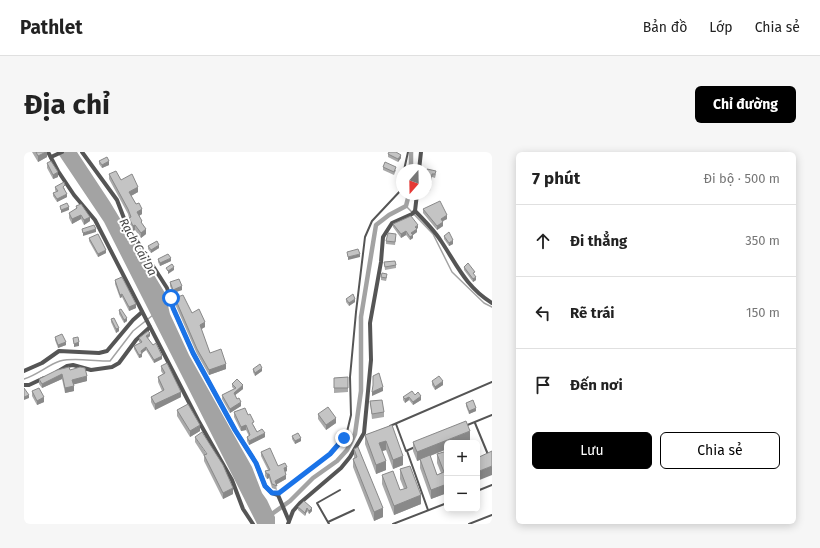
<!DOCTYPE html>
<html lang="vi">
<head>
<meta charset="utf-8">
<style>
	body { margin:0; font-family:"Fira Sans",sans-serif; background:#f6f6f6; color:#222 }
	.controls { position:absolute; right:12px; bottom:12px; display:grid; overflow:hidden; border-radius:6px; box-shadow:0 2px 10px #0003 }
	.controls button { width:36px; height:36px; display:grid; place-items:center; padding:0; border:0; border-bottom:1px solid #e0e0e0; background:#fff; color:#222; font:20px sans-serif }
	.compass { position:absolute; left:372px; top:12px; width:36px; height:36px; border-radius:50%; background:#fff; box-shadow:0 2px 10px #0003; rotate:200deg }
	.stop { position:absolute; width:12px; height:12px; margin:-9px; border:3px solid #1a73e8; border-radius:50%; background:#fff }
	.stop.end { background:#1a73e8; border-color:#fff; box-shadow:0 1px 4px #0008 }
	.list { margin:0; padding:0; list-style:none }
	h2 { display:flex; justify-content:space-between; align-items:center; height:52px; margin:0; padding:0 16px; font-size:17px }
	h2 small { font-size:13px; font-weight:400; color:#767676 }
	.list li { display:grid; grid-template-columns:26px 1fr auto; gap:12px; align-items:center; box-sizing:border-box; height:72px; padding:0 16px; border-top:1px solid #e0e0e0 }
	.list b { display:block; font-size:15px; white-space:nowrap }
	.list em { font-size:13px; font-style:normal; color:#767676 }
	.actions { display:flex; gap:8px; padding:12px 16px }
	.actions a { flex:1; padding:9px 0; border:1px solid #000; border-radius:6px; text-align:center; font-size:14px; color:#000 }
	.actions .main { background:#000; color:#fff }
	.icon { flex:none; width:22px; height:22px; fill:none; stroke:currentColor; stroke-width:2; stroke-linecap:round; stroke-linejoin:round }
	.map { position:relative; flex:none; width:468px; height:372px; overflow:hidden; border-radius:6px }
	header { display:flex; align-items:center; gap:24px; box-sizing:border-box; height:56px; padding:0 20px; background:#fff; border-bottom:1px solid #e0e0e0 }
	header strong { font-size:19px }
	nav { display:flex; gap:22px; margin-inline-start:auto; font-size:14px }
	.intro { display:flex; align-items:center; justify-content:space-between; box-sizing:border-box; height:96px; padding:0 24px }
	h1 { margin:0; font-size:28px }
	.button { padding:10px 18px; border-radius:6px; background:#000; color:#fff; font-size:14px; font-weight:700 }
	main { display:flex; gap:24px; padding:0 24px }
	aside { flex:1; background:#fff; border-radius:6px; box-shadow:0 2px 10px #0003 }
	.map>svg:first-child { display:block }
	.water { fill:#a3a3a3 }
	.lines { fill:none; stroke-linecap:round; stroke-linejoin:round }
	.stream { stroke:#a3a3a3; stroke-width:1.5 }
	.canal { stroke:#a3a3a3; stroke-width:4.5 }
	.lane { stroke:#555; stroke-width:2 }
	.street { stroke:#555; stroke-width:4 }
	.wall { fill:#a9a9a9 }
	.shaded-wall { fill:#898989 }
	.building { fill:#c4c4c4; stroke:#898989 }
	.route { stroke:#1a73e8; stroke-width:5 }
	.labels { text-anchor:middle; stroke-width:4; stroke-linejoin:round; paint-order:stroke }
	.water-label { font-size:12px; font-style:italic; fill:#444; stroke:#fff }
</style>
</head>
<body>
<header>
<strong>Pathlet</strong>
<nav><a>Bản đồ</a><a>Lớp</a><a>Chia sẻ</a></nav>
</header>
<div class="intro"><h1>Địa chỉ</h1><a class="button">Chỉ đường</a></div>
<main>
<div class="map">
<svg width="468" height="372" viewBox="0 0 468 372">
	<rect width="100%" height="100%" fill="#fff"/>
	<path class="water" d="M 33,0 L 53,0 L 86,50 L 141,141 L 146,162 L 165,203 L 228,315 L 238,341 L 243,348 L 251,365 L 251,372 L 233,372 L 80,70 Z"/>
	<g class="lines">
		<g class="stream">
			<path d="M 382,54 L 409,82 L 428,120 L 460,151 L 468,155"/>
			<path d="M 0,227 C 13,223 24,213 36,209 C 53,205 70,210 86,209 L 109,179 L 129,163"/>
		</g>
		<g class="canal">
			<path d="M 387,18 L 387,0"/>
			<path d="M 245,364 L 266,349 L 289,326 L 313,309 L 323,298 L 331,282 L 337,239 L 337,165 L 352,73 L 365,63 L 382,54 L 385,42"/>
		</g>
		<g class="lane">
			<path d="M 380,18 L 384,0"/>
			<path d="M 451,271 L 465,305 L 468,304"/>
			<path d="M 372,272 L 382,299 L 391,295"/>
			<path d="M 366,274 L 468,230"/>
			<path d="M 441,274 L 468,263"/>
			<path d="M 383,299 L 404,358"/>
			<path d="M 453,339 L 468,333"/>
			<path d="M 251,341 L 255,341 L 306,302 L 323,280 L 327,263 L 326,225 L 332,160 L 341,85 L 348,69 L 378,37"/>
			<path d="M 304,370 L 330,358"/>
			<path d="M 305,372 L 293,351 L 316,338"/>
			<path d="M 369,372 L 423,351"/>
			<path d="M 445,372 L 468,363"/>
		</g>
		<g class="street">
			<path d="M 24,0 L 34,19 L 50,43 L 71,68 L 174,268 L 208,328 L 219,357 L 229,372"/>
			<path d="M 58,0 L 93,48 L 106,82 L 113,89 L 143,136 L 149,156 L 169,201 L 211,278 L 232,311 L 241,334 L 248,341 L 254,343 L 265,369"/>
			<path d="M 27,5 L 38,0"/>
			<path d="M 395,18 L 397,0"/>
			<path d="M 391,59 C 400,68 410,78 417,89 C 433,113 442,135 468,151"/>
			<path d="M 0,219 L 18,211 L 35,199 L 75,201 L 83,199 L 109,168 L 118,160"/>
			<path d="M 33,220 L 43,214 L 49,213 L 67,218 L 88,215 L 95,211 L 112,188 L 126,175"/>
			<path d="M 0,233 L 5,233 L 20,226"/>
			<path d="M 264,372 L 269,359 L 276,351 L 317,316 L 326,305 L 340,281 L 347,208 L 346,171 L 357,110 L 359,85 L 368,71 L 388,62 L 391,59 L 393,42"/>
		</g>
	</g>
	<g class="wall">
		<path d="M 8,0 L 23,0 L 23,5 L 14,10 Z"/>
		<path d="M 364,2 L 377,6 L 374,10 L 364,5 Z"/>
		<path d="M 75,9 L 85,13 L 78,16 L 75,12 Z"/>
		<path d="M 23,11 L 34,25 L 29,27 L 23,16 Z"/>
		<path d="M 359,15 L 372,18 L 370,23 L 359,18 Z"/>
		<path d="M 85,22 L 97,28 L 114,40 L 107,44 L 112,52 L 118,62 L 115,64 L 122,82 L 117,86 L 111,78 L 109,79 L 105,71 L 105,66 L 104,62 L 85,27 Z"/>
		<path d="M 402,22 L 412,22 L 411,26 L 408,25 L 406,39 L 402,38 Z"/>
		<path d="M 31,35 L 41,36 L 40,37 L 43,45 L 33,50 L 29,44 L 29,41 L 32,40 L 31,38 Z"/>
		<path d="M 52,54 L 66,69 L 60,73 L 57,67 L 48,72 L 45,66 L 45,61 L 52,57 Z"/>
		<path d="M 399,57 L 423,67 L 419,69 L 419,74 L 413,78 L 399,61 Z"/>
		<path d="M 369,72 L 394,76 L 392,77 L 393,80 L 389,83 L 389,86 L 386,88 L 382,83 L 377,86 L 369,75 Z"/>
		<path d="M 420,84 L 429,92 L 425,94 L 420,87 Z"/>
		<path d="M 372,85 L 371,93 L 362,92 L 362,89 Z"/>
		<path d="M 65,86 L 82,101 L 74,105 L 65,89 Z"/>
		<path d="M 124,94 L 135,96 L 127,101 L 124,97 Z"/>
		<path d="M 134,107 L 147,109 L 136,114 L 134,110 Z"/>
		<path d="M 360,110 L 372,113 L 372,116 L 361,118 Z"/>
		<path d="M 440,115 L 452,128 L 449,130 L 440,118 Z"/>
		<path d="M 357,125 L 363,125 L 362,129 L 357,128 Z"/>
		<path d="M 91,128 L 112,156 L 105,159 L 98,145 L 96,146 L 91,132 Z"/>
		<path d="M 146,130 L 158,138 L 149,141 L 146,134 Z"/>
		<path d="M 151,146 L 168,161 L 181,175 L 177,177 L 186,201 L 202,217 L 185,223 L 173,202 L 151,152 Z"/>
		<path d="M 322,147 L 331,150 L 325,154 L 322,150 Z"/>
		<path d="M 95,158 L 103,169 L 100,171 L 95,162 Z"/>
		<path d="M 87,167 L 95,179 L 92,181 L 87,170 Z"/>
		<path d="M 126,184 L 124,186 L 138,207 L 130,211 L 122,198 L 118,201 L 118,205 L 115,206 L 110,197 L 110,194 L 117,191 L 115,190 L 115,186 Z"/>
		<path d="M 31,185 L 42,193 L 34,196 L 31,188 Z"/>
		<path d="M 137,214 L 157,245 L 131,258 L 127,250 L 127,245 L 138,239 L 134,230 L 134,225 L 139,222 L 137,219 Z"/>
		<path d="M 229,217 L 238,219 L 231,224 L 229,220 Z"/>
		<path d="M 46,218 L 63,229 L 49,232 L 50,239 L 41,241 L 38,227 L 18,236 L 15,232 L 15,227 Z"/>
		<path d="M 324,225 L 324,240 L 310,241 L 310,226 Z"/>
		<path d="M 408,229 L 419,233 L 411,238 L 408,233 Z"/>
		<path d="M 208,232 L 219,237 L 211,243 L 217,254 L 206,261 L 198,247 L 198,243 L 210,237 L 208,235 Z"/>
		<path d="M 8,239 L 20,250 L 13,253 L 8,244 Z"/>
		<path d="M 391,243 L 397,248 L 389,253 L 385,248 L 381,251 L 379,248 L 379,245 Z"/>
		<path d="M 346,249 L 360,260 L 360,265 L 348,267 Z"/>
		<path d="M 442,251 L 452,259 L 445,262 L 442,254 Z"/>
		<path d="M 153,258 L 176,279 L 166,285 L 153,264 Z"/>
		<path d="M 210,260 L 230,274 L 233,280 L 241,285 L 225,293 L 223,289 L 223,285 L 225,284 L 222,278 L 217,279 L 210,265 Z"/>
		<path d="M 294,262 L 312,271 L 302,278 L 294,267 Z"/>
		<path d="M 368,273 L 379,313 L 369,317 L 362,298 L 358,299 L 362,318 L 352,322 L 341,292 L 341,283 Z"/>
		<path d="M 268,284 L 277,289 L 271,292 L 268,287 Z"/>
		<path d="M 171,285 L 209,342 L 199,347 L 180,309 L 180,304 L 171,290 Z"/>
		<path d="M 446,288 L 406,304 L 413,323 L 417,321 L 413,311 L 413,302 L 423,299 L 423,341 L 407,347 L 396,316 L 396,308 L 393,309 L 389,299 L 389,290 Z"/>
		<path d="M 330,297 L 359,365 L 350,369 L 329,315 L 329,307 L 330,306 Z"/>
		<path d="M 237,300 L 254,314 L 263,319 L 261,320 L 262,327 L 252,333 L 253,338 L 248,336 L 245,326 L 243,327 L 241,324 L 241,319 L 244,318 L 237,304 Z"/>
		<path d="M 376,317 L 397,352 L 370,363 L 358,332 L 358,323 L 376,338 L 380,337 L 376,327 Z"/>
		<path d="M 274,355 L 288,356 L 288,359 L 285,362 L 283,359 L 281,364 L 274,358 Z"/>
	</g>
	<g class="shaded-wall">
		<path d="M 22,0 L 23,0 L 23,5 L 14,10 L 14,4 Z"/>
		<path d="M 377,3 L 377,6 L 374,10 L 374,7 Z"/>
		<path d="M 85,9 L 85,13 L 78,16 L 78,13 Z"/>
		<path d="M 34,20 L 34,25 L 29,27 L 29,23 Z"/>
		<path d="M 114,35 L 114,40 L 105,45 L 105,40 Z"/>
		<path d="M 43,42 L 43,45 L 33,50 L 33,47 Z"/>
		<path d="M 45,55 L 45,58 L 37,61 L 37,58 Z"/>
		<path d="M 118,57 L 118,62 L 113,65 L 113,60 Z"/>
		<path d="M 57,63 L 57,67 L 48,72 L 48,67 Z"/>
		<path d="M 423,63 L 423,67 L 417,70 L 417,67 Z"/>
		<path d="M 66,65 L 66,69 L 60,73 L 60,68 Z"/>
		<path d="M 419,70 L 419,74 L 413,78 L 413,74 Z"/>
		<path d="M 111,73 L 111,78 L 109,79 L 109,74 Z"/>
		<path d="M 394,73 L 394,76 L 391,78 L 391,75 Z"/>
		<path d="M 72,77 L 72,80 L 59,84 L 59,81 Z"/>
		<path d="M 122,77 L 122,82 L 117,86 L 117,81 Z"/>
		<path d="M 393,77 L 393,80 L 389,83 L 389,86 L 386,88 L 386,85 L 387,81 Z"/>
		<path d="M 382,79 L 382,83 L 377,86 L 377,82 Z"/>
		<path d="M 429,88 L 429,92 L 425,94 L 425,91 Z"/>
		<path d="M 135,93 L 135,96 L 127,101 L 127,98 Z"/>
		<path d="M 82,98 L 82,101 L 74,105 L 74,102 Z"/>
		<path d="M 336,102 L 336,105 L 324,108 L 324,105 Z"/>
		<path d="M 147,106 L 147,109 L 136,114 L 136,111 Z"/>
		<path d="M 150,115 L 150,118 L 144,122 L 144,119 Z"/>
		<path d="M 452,125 L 452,128 L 449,130 L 449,127 Z"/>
		<path d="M 158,134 L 158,138 L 149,141 L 149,138 Z"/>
		<path d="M 98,142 L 98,145 L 96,146 L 96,143 Z"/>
		<path d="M 331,147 L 331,150 L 325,154 L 325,151 Z"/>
		<path d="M 112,152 L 112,156 L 105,159 L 105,155 Z"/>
		<path d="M 103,166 L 103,169 L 100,171 L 100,168 Z"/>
		<path d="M 181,170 L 181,175 L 176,178 L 176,173 Z"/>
		<path d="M 95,176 L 95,179 L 92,181 L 92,177 Z"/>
		<path d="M 126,181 L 126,184 L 122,187 L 122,184 Z"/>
		<path d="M 42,190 L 42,193 L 34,196 L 34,193 Z"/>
		<path d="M 55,190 L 55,194 L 50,195 L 50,192 Z"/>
		<path d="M 122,195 L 122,198 L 117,202 L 117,199 Z"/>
		<path d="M 118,202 L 118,205 L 115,206 L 115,203 Z"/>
		<path d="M 138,204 L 138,207 L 130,211 L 130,208 Z"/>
		<path d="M 202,212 L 202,217 L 185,223 L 185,218 Z"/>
		<path d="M 238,216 L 238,219 L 231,224 L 231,221 Z"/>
		<path d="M 38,222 L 38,227 L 18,236 L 18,232 Z"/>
		<path d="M 63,224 L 63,229 L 48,233 L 48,228 Z"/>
		<path d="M 419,229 L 419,233 L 411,238 L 411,235 Z"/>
		<path d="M 219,233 L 219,237 L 210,244 L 210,241 Z"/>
		<path d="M 50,234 L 50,239 L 41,241 L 41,236 Z"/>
		<path d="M 359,235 L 359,239 L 348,244 L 348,240 Z"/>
		<path d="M 157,240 L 157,245 L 131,258 L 131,252 Z"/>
		<path d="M 5,243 L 5,246 L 0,248 L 0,245 Z"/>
		<path d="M 397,244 L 397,248 L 389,253 L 389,250 Z"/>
		<path d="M 20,245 L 20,250 L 13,253 L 13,249 Z"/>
		<path d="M 385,245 L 385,248 L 381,251 L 381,247 Z"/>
		<path d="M 217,250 L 217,254 L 206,261 L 206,257 Z"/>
		<path d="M 452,256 L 452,259 L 445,262 L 445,259 Z"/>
		<path d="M 312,266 L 312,271 L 302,278 L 302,273 Z"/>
		<path d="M 176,273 L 176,279 L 166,285 L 166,279 Z"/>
		<path d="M 222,273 L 222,278 L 217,279 L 217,275 Z"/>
		<path d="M 446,279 L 446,288 L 439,291 L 423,291 L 423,297 L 393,309 L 393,300 Z"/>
		<path d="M 241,281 L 241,285 L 225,293 L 225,289 Z"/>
		<path d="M 277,286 L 277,289 L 271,292 L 271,289 Z"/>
		<path d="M 362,289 L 362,298 L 355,300 L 355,291 Z"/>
		<path d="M 379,304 L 379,313 L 369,317 L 369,308 Z"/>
		<path d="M 362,309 L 362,318 L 352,322 L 352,313 Z"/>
		<path d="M 468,314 L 468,323 L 453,329 L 453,320 Z"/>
		<path d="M 263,315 L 263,319 L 260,320 L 260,316 Z"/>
		<path d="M 243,322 L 245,322 L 245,326 L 243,327 Z"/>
		<path d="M 262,323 L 262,327 L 251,333 L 251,329 Z"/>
		<path d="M 423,332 L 423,341 L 407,347 L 407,338 Z"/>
		<path d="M 209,336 L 209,342 L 199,347 L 199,341 Z"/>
		<path d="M 397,343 L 397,352 L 370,363 L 370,354 Z"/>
		<path d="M 283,356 L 283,359 L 281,364 L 281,361 Z"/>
		<path d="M 288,356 L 288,359 L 285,362 L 285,359 Z"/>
		<path d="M 359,356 L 359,365 L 350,369 L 350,360 Z"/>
	</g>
	<g class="building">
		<path d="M 12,0 L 22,0 L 14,4 Z"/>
		<path d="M 365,0 L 372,0 L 377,3 L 374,7 L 364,2 Z"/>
		<path d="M 83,5 L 85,9 L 78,13 L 75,9 Z"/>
		<path d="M 27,9 L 34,20 L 29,23 L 23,11 Z"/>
		<path d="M 361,10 L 372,15 L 370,20 L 359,15 Z"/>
		<path d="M 403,17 L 412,19 L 411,22 L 408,22 L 406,36 L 402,35 L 402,22 Z"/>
		<path d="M 92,19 L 97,28 L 108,22 L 114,35 L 105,40 L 112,52 L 115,51 L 118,57 L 113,60 L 118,69 L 117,70 L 122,77 L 117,81 L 111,73 L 109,74 L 105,66 L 107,65 L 104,57 L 85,22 Z"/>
		<path d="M 40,30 L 41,33 L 39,35 L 43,42 L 33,47 L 29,41 L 34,39 L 31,35 Z"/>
		<path d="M 416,49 L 423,63 L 417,67 L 419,70 L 413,74 L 399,57 Z"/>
		<path d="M 43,51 L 45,55 L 37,58 L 36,54 Z"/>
		<path d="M 57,52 L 66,65 L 60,68 L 57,63 L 48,67 L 45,61 L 53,56 L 52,54 Z"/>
		<path d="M 387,64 L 394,73 L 391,75 L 393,77 L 387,81 L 389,83 L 386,85 L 382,79 L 377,82 L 369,72 Z"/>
		<path d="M 70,73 L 72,77 L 59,81 L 58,77 Z"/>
		<path d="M 425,80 L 429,88 L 425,91 L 420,84 Z"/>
		<path d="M 364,81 L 372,82 L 371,90 L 362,89 Z"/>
		<path d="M 74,82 L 82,98 L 74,102 L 65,86 Z"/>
		<path d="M 133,89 L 135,93 L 127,98 L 124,94 Z"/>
		<path d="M 334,97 L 336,102 L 324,105 L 323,100 Z"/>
		<path d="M 144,102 L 147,106 L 136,111 L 134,107 Z"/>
		<path d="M 371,109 L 372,113 L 361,115 L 360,110 Z"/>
		<path d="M 444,111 L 451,120 L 449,121 L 452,125 L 449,127 L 440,115 Z"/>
		<path d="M 148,112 L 150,115 L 144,119 L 142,116 Z"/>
		<path d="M 358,121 L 363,122 L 362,126 L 357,125 Z"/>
		<path d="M 98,125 L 112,152 L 105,155 L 98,142 L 96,143 L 91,128 Z"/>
		<path d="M 155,127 L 158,134 L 149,138 L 146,130 Z"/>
		<path d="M 329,142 L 331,147 L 325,151 L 322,147 Z"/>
		<path d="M 159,143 L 168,161 L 175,157 L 181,170 L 176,173 L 186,201 L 197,197 L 202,212 L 185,218 L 173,197 L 151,146 Z"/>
		<path d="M 97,157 L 103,166 L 100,168 L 95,158 Z"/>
		<path d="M 90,166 L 95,176 L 92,177 L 87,167 Z"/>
		<path d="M 124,179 L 126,181 L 122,184 L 129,193 L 132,191 L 138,204 L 130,208 L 122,195 L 117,199 L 118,202 L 115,203 L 110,194 L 118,190 L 115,186 Z"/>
		<path d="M 38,182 L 42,190 L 34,193 L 31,185 Z"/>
		<path d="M 54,185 L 55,190 L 50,192 L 49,186 Z"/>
		<path d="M 143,211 L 157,240 L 131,252 L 127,245 L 140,238 L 134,225 L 141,221 L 137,214 Z"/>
		<path d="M 236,212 L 238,216 L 231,221 L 229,217 Z"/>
		<path d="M 45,215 L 46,218 L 56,215 L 61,216 L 63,224 L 48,228 L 50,234 L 41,236 L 38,222 L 18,232 L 15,227 L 33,218 Z"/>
		<path d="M 355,221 L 359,235 L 348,240 L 349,233 L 349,224 Z"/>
		<path d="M 415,224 L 419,229 L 411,235 L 408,229 Z"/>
		<path d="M 324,225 L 324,236 L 310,236 L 310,226 Z"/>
		<path d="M 213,227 L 219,233 L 210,241 L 213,247 L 215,246 L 217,250 L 206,257 L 198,243 L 212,236 L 208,232 Z"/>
		<path d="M 0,236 L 5,243 L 0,245 Z"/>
		<path d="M 15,236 L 20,245 L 13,249 L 8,239 Z"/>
		<path d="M 388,239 L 391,243 L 394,240 L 397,244 L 389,250 L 385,245 L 381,247 L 379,245 Z"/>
		<path d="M 358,248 L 360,260 L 348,262 L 346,249 Z"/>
		<path d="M 449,248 L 452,256 L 445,259 L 442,251 Z"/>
		<path d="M 164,252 L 176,273 L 166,279 L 153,258 Z"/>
		<path d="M 304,255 L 312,266 L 302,273 L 294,262 Z"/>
		<path d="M 221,256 L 224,263 L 226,262 L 230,270 L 228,271 L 233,280 L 238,277 L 241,281 L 225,289 L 223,285 L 226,283 L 222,273 L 217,275 L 210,260 Z"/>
		<path d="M 442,269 L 446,279 L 393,300 L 389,290 Z"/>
		<path d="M 368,273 L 379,304 L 369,308 L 362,289 L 355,291 L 362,309 L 352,313 L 341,283 Z"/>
		<path d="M 178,280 L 199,313 L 209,336 L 199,341 L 180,303 L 183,302 L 171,285 Z"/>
		<path d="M 274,281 L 277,286 L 271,289 L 268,284 Z"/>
		<path d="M 334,295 L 359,356 L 350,360 L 329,307 L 333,305 L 330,297 Z"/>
		<path d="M 246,296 L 254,314 L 261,311 L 263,315 L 260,316 L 262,323 L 251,329 L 253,334 L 248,332 L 245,322 L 243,322 L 241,319 L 246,318 L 237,300 Z"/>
		<path d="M 423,299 L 423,332 L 407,338 L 396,307 L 406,303 L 413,323 L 420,320 L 413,302 Z"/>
		<path d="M 468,299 L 468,314 L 453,320 L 453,306 Z"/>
		<path d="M 386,314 L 397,343 L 370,354 L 358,323 L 369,319 L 376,338 L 383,336 L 376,317 Z"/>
		<path d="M 280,349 L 288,356 L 285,359 L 283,356 L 281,361 L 274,355 Z"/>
	</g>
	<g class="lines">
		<path class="route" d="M 147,146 L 149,156 L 169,201 L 211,278 L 232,311 L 241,334 L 248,341 L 255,341 L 306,302 L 320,286"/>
	</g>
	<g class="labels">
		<g class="water-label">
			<text transform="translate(114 95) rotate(61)" y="4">Rạch Cái Da</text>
		</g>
	</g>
</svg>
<div class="controls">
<button>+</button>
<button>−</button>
</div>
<svg class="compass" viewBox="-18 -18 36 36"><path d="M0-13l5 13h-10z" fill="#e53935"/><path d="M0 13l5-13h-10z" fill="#767676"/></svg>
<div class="stop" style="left:147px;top:146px"></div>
<div class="stop end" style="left:320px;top:286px"></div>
</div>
<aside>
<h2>7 phút<small>Đi bộ · 500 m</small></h2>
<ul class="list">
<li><svg class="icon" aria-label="ahead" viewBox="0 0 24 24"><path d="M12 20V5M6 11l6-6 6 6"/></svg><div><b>Đi thẳng</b></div><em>350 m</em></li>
<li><svg class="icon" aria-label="left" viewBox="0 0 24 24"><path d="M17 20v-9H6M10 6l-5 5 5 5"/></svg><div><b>Rẽ trái</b></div><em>150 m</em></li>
<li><svg class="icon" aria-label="arrive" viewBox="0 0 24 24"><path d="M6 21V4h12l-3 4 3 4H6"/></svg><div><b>Đến nơi</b></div></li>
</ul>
<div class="actions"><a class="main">Lưu</a><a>Chia sẻ</a></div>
</aside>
</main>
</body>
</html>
